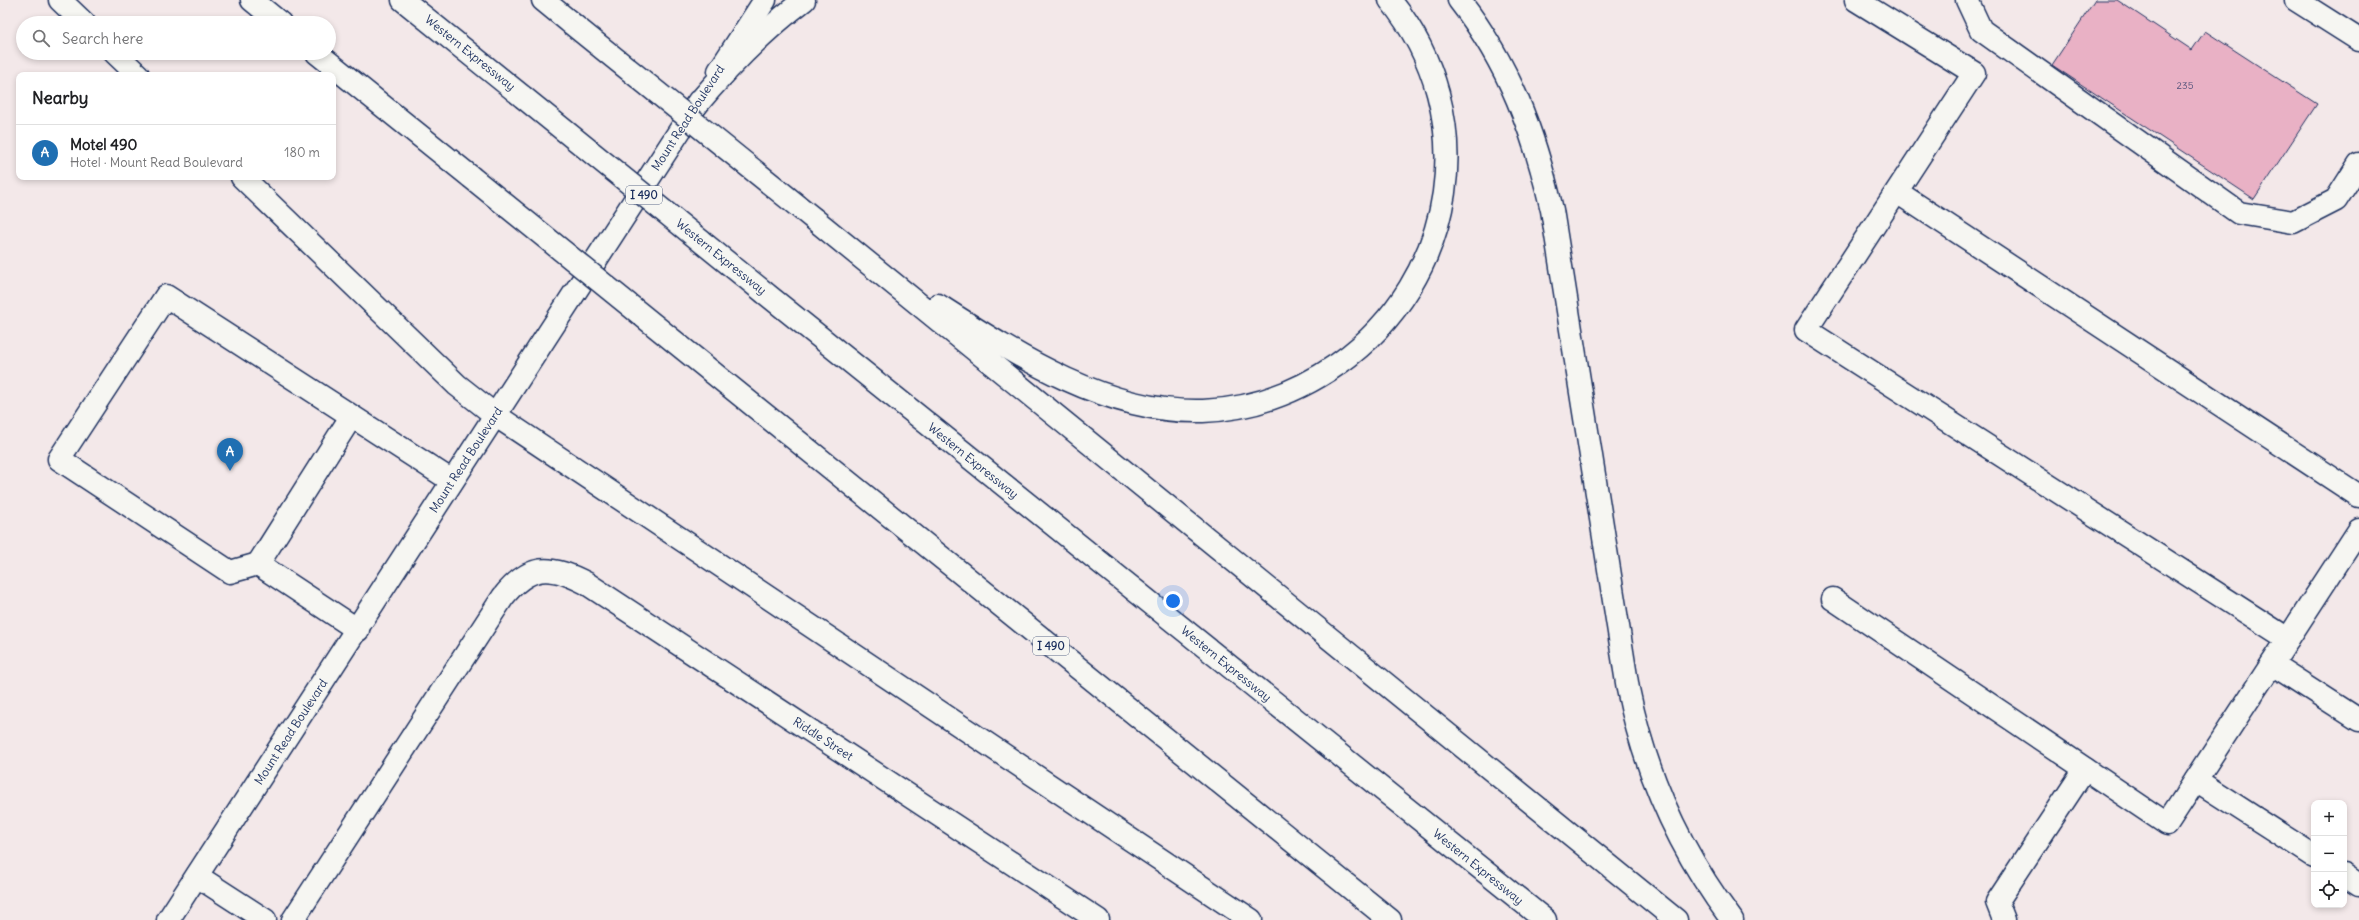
<!DOCTYPE html>
<html lang="en">
<head>
<meta charset="utf-8">
<style>
	body { margin:0; font-family:Delius,sans-serif; background:#f2f2f2; color:#202124 }
	.controls { position:absolute; right:12px; bottom:12px; display:grid; overflow:hidden; border-radius:8px; box-shadow:0 2px 6px #0003 }
	.controls button { width:36px; height:36px; display:grid; place-items:center; padding:0; border:0; border-bottom:1px solid #e0e0e0; background:#fff; color:#202124; font:20px sans-serif }
	.you { position:absolute; left:1173px; top:601px; width:14px; height:14px; margin:-10px; border:3px solid #fff; border-radius:50%; background:#1a73e8; box-shadow:0 0 0 6px #1a73e833 }
	.badge { display:grid; place-items:center; width:26px; height:26px; border-radius:50%; background:#1f6fb2; color:#fff; font-size:13px; font-weight:700 }
	.pin { position:absolute; translate:-50% -33px; filter:drop-shadow(0 1px 2px #0008) }
	.pin::after { content:''; position:absolute; top:21px; width:14px; height:12px; background:inherit; clip-path:polygon(0 0,100% 0,50% 100%) }
	.list { margin:0; padding:0; list-style:none }
	h2 { display:flex; justify-content:space-between; align-items:center; height:52px; margin:0; padding:0 16px; font-size:17px }
	h2 small { font-size:13px; font-weight:400; color:#757577 }
	.list li { display:grid; grid-template-columns:26px 1fr auto; gap:12px; align-items:center; box-sizing:border-box; height:56px; padding:0 16px; border-top:1px solid #e0e0e0 }
	.list b { display:block; font-size:15px; white-space:nowrap }
	.list p { margin:0; font-size:13px; white-space:nowrap; color:#757577 }
	.list em { font-size:13px; font-style:normal; color:#757577 }
	.icon { flex:none; width:22px; height:22px; fill:none; stroke:currentColor; stroke-width:2; stroke-linecap:round; stroke-linejoin:round }
	.map { position:relative; flex:none; width:2359px; height:920px; overflow:hidden }
	.search { position:absolute; background:#fff; box-shadow:0 2px 6px #0003; left:16px; top:16px; width:320px; height:44px; display:flex; align-items:center; gap:10px; box-sizing:border-box; padding:0 14px; border-radius:22px; color:#757577; font-size:15px }
	.panel { position:absolute; background:#fff; box-shadow:0 2px 6px #0003; left:16px; top:72px; width:320px; height:108px; border-radius:8px }
	.map>svg:first-child { display:block }
	.building { fill:#e9b1c5; stroke:#1b2f5e }
	.lines { fill:none; stroke-linecap:round; stroke-linejoin:round }
	.minor-casing { stroke:#1b2f5e; stroke-width:25 }
	.major-casing { stroke:#1b2f5e; stroke-width:25 }
	.highway-casing { stroke:#1b2f5e; stroke-width:25 }
	.minor { stroke:#f6f6f2; stroke-width:22 }
	.major { stroke:#f6f6f2; stroke-width:22 }
	.highway { stroke:#f6f6f2; stroke-width:22 }
	.highway-bridge-casing { stroke:#1b2f5e; stroke-width:25; stroke-linecap:butt }
	.highway-bridge { stroke:#f6f6f2; stroke-width:22 }
	.labels { text-anchor:middle; stroke-width:3; stroke-linejoin:round; paint-order:stroke }
	.number-label { font-size:10px; fill:#4e5078 }
	.shield { fill:#f6f6f2; stroke:#5d6b8a; stroke-width:1 }
	.shield-label { font-size:11px; font-weight:bold; fill:#1b2f5e }
	.street-label { font-size:12px; fill:#1b2f5e; stroke:#f6f6f2 }
</style>
</head>
<body>
<div class="map">
<svg width="2359" height="920" viewBox="0 0 2359 920">
	<rect width="100%" height="100%" fill="#f3e8e9"/>
	<filter id="ink" filterUnits="userSpaceOnUse"><feTurbulence type="fractalNoise" baseFrequency=".025" numOctaves="2"/><feDisplacementMap in="SourceGraphic" scale="8" xChannelSelector="R" yChannelSelector="G"/><feConvolveMatrix kernelMatrix="1 2 1 2 8 2 1 2 1" color-interpolation-filters="sRGB"/></filter>
	<g filter="url(#ink)">
		<path class="building" d="M 2095,0 L 2117,0 L 2192,50 L 2205,31 L 2317,104 L 2254,199 L 2052,65 Z"/>
		<g class="lines">
			<g class="minor-casing">
				<g id="minor">
					<path d="M 1967,0 L 1981,30 L 2239,213 L 2293,222 L 2336,200 L 2359,164"/>
					<path d="M 2296,0 L 2359,40"/>
					<path d="M 1897,192 L 2359,496"/>
					<path d="M 258,564 L 351,417"/>
					<path d="M 1833,599 L 2167,824 L 2288,639 L 1806,330 L 1974,73 L 1856,0"/>
					<path d="M 358,630 L 258,564 L 230,572 L 59,459 L 166,296 L 452,481"/>
					<path d="M 2288,639 L 2359,530"/>
					<path d="M 2272,664 L 2359,720"/>
					<path d="M 2196,780 L 2314,856"/>
					<path d="M 2344,875 L 2359,885"/>
					<path d="M 197,876 L 265,920"/>
					<path d="M 293,920 L 503,597 C 529,564 550,564 586,583 L 1098,920"/>
					<path d="M 2004,920 L 1997,902 L 2085,769"/>
				</g>
			</g>
			<g class="major-casing">
				<g id="major">
					<path d="M 719,71 L 765,0"/>
					<path d="M 168,920 L 699,101"/>
				</g>
			</g>
			<g class="highway-casing">
				<g id="highway">
					<path d="M 60,0 L 84,23"/>
					<path d="M 252,0 L 280,23"/>
					<path d="M 403,0 L 523,97"/>
					<path d="M 543,0 L 571,23"/>
					<path d="M 1459,0 C 1509,64 1534,132 1552,210 L 1628,689 C 1645,773 1680,851 1732,920"/>
					<path d="M 115,53 L 138,75"/>
					<path d="M 317,53 L 471,177"/>
					<path d="M 694,108 C 728,67 762,32 804,0"/>
					<path d="M 242,177 L 457,385 L 495,415 L 1251,920"/>
					<path d="M 814,219 L 1676,920"/>
					<path d="M 765,293 L 1545,920"/>
					<path d="M 938,305 C 1016,355 1106,414 1203,411 C 1252,409 1298,392 1338,364 C 1458,279 1483,115 1390,0"/>
					<path d="M 712,372 L 1390,920"/>
				</g>
			</g>
			<use href="#minor" class="minor"/>
			<use href="#major" class="major"/>
			<use href="#highway" class="highway"/>
			<g class="highway-bridge-casing">
				<g id="highway-bridge">
					<path d="M 571,23 L 814,219"/>
					<path d="M 523,97 L 765,293"/>
					<path d="M 471,177 L 712,372"/>
				</g>
			</g>
			<use href="#highway-bridge" class="highway-bridge"/>
		</g>
	</g>
	<g class="labels">
		<g class="number-label">
			<text x="2185" y="89">235</text>
		</g>
		<g class="shield">
			<rect x="626" y="186" width="36" height="18" rx="3"/>
			<rect x="1033" y="637" width="36" height="18" rx="3"/>
		</g>
		<g class="shield-label">
			<text x="644" y="199">I 490</text>
			<text x="1051" y="650">I 490</text>
		</g>
		<g class="street-label">
			<text transform="translate(470 53) rotate(39)" y="4">Western Expressway</text>
			<text transform="translate(688 118) rotate(-57)" y="4">Mount Read Boulevard</text>
			<text transform="translate(721 257) rotate(39)" y="4">Western Expressway</text>
			<text transform="translate(466 460) rotate(-57)" y="4">Mount Read Boulevard</text>
			<text transform="translate(973 461) rotate(39)" y="4">Western Expressway</text>
			<text transform="translate(1226 664) rotate(39)" y="4">Western Expressway</text>
			<text transform="translate(291 732) rotate(-57)" y="4">Mount Read Boulevard</text>
			<text transform="translate(823 739) rotate(33)" y="4">Riddle Street</text>
			<text transform="translate(1478 867) rotate(39)" y="4">Western Expressway</text>
		</g>
	</g>
</svg>
<div class="controls">
<button>+</button>
<button>−</button>
<button><svg class="icon" aria-label="locate" viewBox="0 0 24 24"><circle cx="12" cy="12" r="6"/><path d="M12 2v4M12 18v4M2 12h4M18 12h4"/></svg></button>
</div>
<div class="you"></div>
<div class="pin badge" style="left:230px;top:471px">A</div>
<div class="search"><svg class="icon" aria-label="search" viewBox="0 0 24 24"><circle cx="10" cy="10" r="6"/><path d="M15 15l6 6"/></svg>Search here</div>
<section class="panel">
<h2>Nearby<small></small></h2>
<ul class="list">
<li><span class="badge">A</span><div><b>Motel 490</b><p>Hotel · Mount Read Boulevard</p></div><em>180 m</em></li>
</ul>
</section>
</div>
</body>
</html>
